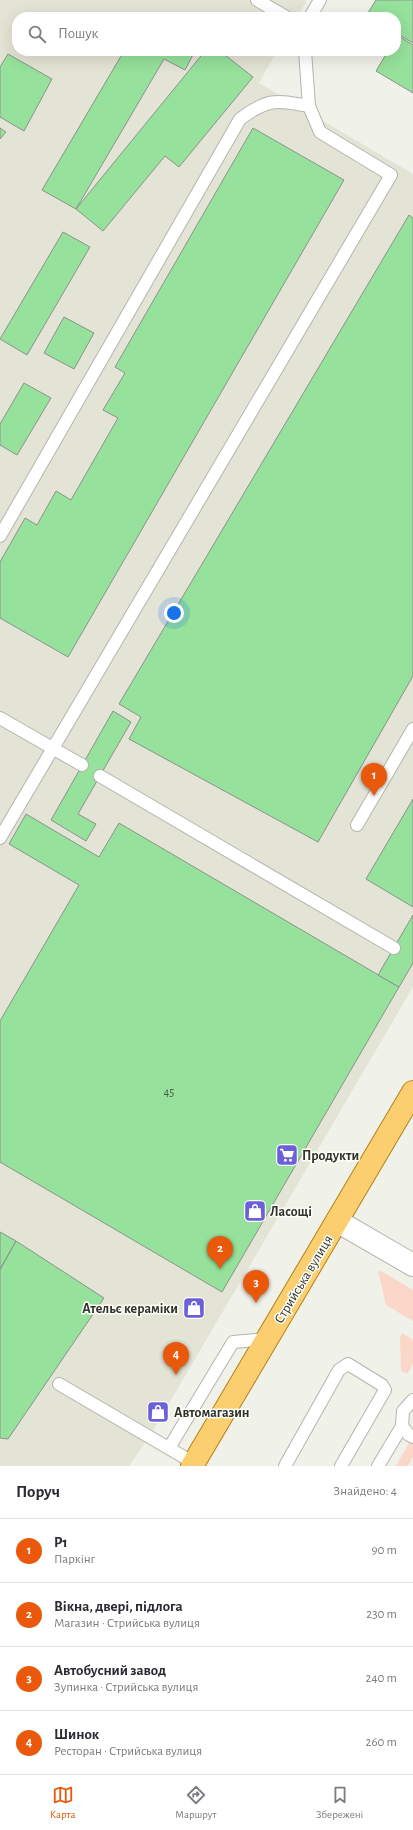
<!DOCTYPE html>
<html lang="uk">
<head>
<meta charset="utf-8">
<style>
	body { margin:0; font-family:"Alegreya Sans",sans-serif; background:#f7f7f7; color:#2b2b33 }
	.you { position:absolute; left:174px; top:613px; width:14px; height:14px; margin:-10px; border:3px solid #fff; border-radius:50%; background:#1a73e8; box-shadow:0 0 0 6px #1a73e833 }
	.badge { display:grid; place-items:center; width:26px; height:26px; border-radius:50%; background:#ea580c; color:#fff; font-size:13px; font-weight:700 }
	.pin { position:absolute; translate:-50% -33px; filter:drop-shadow(0 1px 2px #0008) }
	.pin::after { content:''; position:absolute; top:21px; width:14px; height:12px; background:inherit; clip-path:polygon(0 0,100% 0,50% 100%) }
	.list { margin:0; padding:0; list-style:none }
	h2 { display:flex; justify-content:space-between; align-items:center; height:52px; margin:0; padding:0 16px; font-size:17px }
	h2 small { font-size:13px; font-weight:400; color:#7c7c81 }
	.list li { display:grid; grid-template-columns:26px 1fr auto; gap:12px; align-items:center; box-sizing:border-box; height:64px; padding:0 16px; border-top:1px solid #e1e1e2 }
	.list b { display:block; font-size:15px; white-space:nowrap }
	.list p { margin:0; font-size:13px; white-space:nowrap; color:#7c7c81 }
	.list em { font-size:13px; font-style:normal; color:#7c7c81 }
	.icon { flex:none; width:22px; height:22px; fill:none; stroke:currentColor; stroke-width:2; stroke-linecap:round; stroke-linejoin:round }
	.map { position:relative; flex:none; width:413px; height:1466px; overflow:hidden }
	.search { position:absolute; background:#fff; box-shadow:0 4px 16px #0002; left:12px; right:12px; top:12px; height:44px; display:flex; align-items:center; gap:10px; box-sizing:border-box; padding:0 14px; border-radius:16px; color:#7c7c81; font-size:15px }
	.sheet { height:308px; background:#fff }
	nav { display:flex; justify-content:space-around; align-items:center; box-sizing:border-box; height:56px; border-top:1px solid #e1e1e2; background:#fff; font-size:11px; color:#7c7c81 }
	nav a { display:grid; justify-items:center; gap:2px }
	nav .on { color:#ea580c }
	.map>svg:first-child { display:block }
	.built { fill:#e3e4d5 }
	.green { fill:#fad7c9 }
	.building { fill:#96e19b; stroke:#8c928d }
	.lines { fill:none; stroke-linecap:round; stroke-linejoin:round }
	.service-casing { stroke:#b4b5ad; stroke-width:14 }
	.secondary-casing { stroke:#b4b5ad; stroke-width:24 }
	.primary-casing { stroke:#b3831a; stroke-width:24 }
	.service { stroke:#fff; stroke-width:12 }
	.secondary { stroke:#fff; stroke-width:22 }
	.primary { stroke:#fbce6f; stroke-width:22 }
	.labels { text-anchor:middle; stroke-width:3; stroke-linejoin:round; paint-order:stroke }
	.number-label { font-size:12px; fill:#4b5e4a }
	.poi-label { font-size:14px; font-weight:bold; fill:#32322f; stroke:#fefff6; text-anchor:start }
	.street-label { font-size:14px; fill:#32322f; stroke:#fefff6 }
</style>
</head>
<body>
<div class="map">
<svg width="413" height="1466" viewBox="0 0 413 1466">
	<rect width="100%" height="100%" fill="#f0f1e9"/>
	<g class="built">
		<path d="M 0,0 L 307,0 L 297,17 L 17,17 L 17,51 L 277,51 L 259,83 L 413,174 L 413,987 L 147,1441 L 0,1345 Z"/>
		<path d="M 0,1346 L 146,1441 L 129,1466 L 0,1466 Z"/>
	</g>
	<g class="green">
		<path d="M 378,1271 L 383,1272 L 413,1290 L 413,1321 L 386,1305 Z"/>
		<path d="M 402,1333 L 413,1340 L 413,1364 L 407,1374 L 401,1371 L 400,1338 Z"/>
		<path d="M 410,1441 L 413,1443 L 413,1457 L 408,1466 L 396,1466 Z"/>
	</g>
	<g class="building">
		<path d="M 376,0 L 413,0 L 413,43 L 396,33 L 396,17 L 366,16 Z"/>
		<path d="M 397,35 L 413,45 L 413,93 L 376,71 L 388,51 L 396,51 Z"/>
		<path d="M 124,51 L 195,51 L 185,70 L 164,59 L 76,209 L 42,190 Z"/>
		<path d="M 205,51 L 220,51 L 253,77 L 179,167 L 165,156 L 103,231 L 76,209 Z"/>
		<path d="M 8,54 L 52,79 L 24,131 L 0,117 L 0,67 Z"/>
		<path d="M 0,128 L 6,132 L 0,139 Z"/>
		<path d="M 253,128 L 344,180 L 68,657 L 0,618 L 0,562 L 25,518 L 37,525 L 56,491 L 71,500 L 118,418 L 103,410 L 125,373 L 115,367 Z"/>
		<path d="M 409,215 L 413,218 L 413,676 L 318,842 L 129,739 L 141,717 L 119,704 Z"/>
		<path d="M 63,232 L 90,247 L 27,355 L 0,339 Z"/>
		<path d="M 64,317 L 94,333 L 74,369 L 44,353 Z"/>
		<path d="M 24,383 L 51,398 L 17,455 L 0,445 L 0,424 Z"/>
		<path d="M 113,711 L 131,722 L 78,814 L 96,824 L 86,841 L 51,820 Z"/>
		<path d="M 413,799 L 413,907 L 366,879 Z"/>
		<path d="M 26,814 L 99,857 L 119,823 L 399,987 L 222,1292 L 0,1162 L 0,1021 L 79,885 L 9,844 Z"/>
		<path d="M 413,915 L 413,963 L 399,987 L 378,975 Z"/>
		<path d="M 0,1232 L 16,1241 L 0,1269 Z"/>
		<path d="M 16,1241 L 104,1298 L 8,1439 L 0,1438 L 0,1270 Z"/>
	</g>
	<g class="lines">
		<g class="service-casing">
			<g id="service">
				<path d="M 257,0 L 286,17"/>
				<path d="M 310,17 L 320,0"/>
				<path d="M 0,536 L 240,119 C 268,98 276,100 309,106"/>
				<path d="M 0,718 L 82,765"/>
				<path d="M 100,776 L 394,948"/>
				<path d="M 357,825 L 413,729"/>
				<path d="M 0,838 L 391,175 L 320,132 L 309,106 L 305,51"/>
				<path d="M 59,1384 L 194,1463"/>
				<path d="M 402,1426 L 409,1435 L 413,1437"/>
				<path d="M 169,1448 L 233,1342 L 267,1339"/>
				<path d="M 285,1466 L 339,1370 L 348,1364 L 382,1385 L 385,1390 L 341,1466"/>
				<path d="M 378,1466 L 402,1426 L 403,1411 L 413,1400"/>
			</g>
		</g>
		<g class="secondary-casing">
			<path id="secondary" d="M 337,1221 L 413,1265"/>
		</g>
		<g class="primary-casing">
			<path id="primary" d="M 192,1466 L 413,1092"/>
		</g>
		<use href="#service" class="service"/>
		<use href="#secondary" class="secondary"/>
		<use href="#primary" class="primary"/>
	</g>
	<defs>
		<g id="supermarket-square" transform="scale(1.15)"><rect x="-9" y="-9" width="18" height="18" rx="4" fill="#6c60d9" stroke="#fefff6"/><path d="M-6-5.5h2.5l.6 2H6L4.5 2H-2.5L-4.4-4H-6ZM-1.5 3.2a1.3 1.3 0 1 0 .1 0ZM3 3.2a1.3 1.3 0 1 0 .1 0Z" fill="#fff"/></g>
		<g id="shop-square" transform="scale(1.15)"><rect x="-9" y="-9" width="18" height="18" rx="4" fill="#6c60d9" stroke="#fefff6"/><path d="M-5-2.5h2.3a2.7 3.5 0 0 1 5.4 0H5L5.5 6h-11ZM-1.5-2.5h3a1.5 2.3 0 0 0-3 0Z" fill="#fff"/></g>
	</defs>
	<g fill-rule="evenodd">
		<use href="#supermarket-square" x="287" y="1155"/>
		<use href="#shop-square" x="255" y="1211"/>
		<use href="#shop-square" x="194" y="1308"/>
		<use href="#shop-square" x="158" y="1412"/>
	</g>
	<g class="labels">
		<g class="number-label">
			<text x="169" y="1096">45</text>
		</g>
		<g class="poi-label">
			<text x="302" y="1160">Продукти</text>
			<text x="270" y="1216">Ласощі</text>
			<text x="178" y="1313" text-anchor="end">Ательє кераміки</text>
			<text x="174" y="1417">Автомагазин</text>
		</g>
		<g class="street-label">
			<text transform="translate(303 1279) rotate(-59)" y="5">Стрийська вулиця</text>
		</g>
	</g>
</svg>
<div class="you"></div>
<div class="pin badge" style="left:374px;top:796px">1</div>
<div class="pin badge" style="left:220px;top:1269px">2</div>
<div class="pin badge" style="left:256px;top:1303px">3</div>
<div class="pin badge" style="left:176px;top:1375px">4</div>
<div class="search"><svg class="icon" aria-label="search" viewBox="0 0 24 24"><circle cx="10" cy="10" r="6"/><path d="M15 15l6 6"/></svg>Пошук</div>
</div>
<section class="sheet">
<h2>Поруч<small>Знайдено: 4</small></h2>
<ul class="list">
<li><span class="badge">1</span><div><b>P1</b><p>Паркінг</p></div><em>90 m</em></li>
<li><span class="badge">2</span><div><b>Вікна, двері, підлога</b><p>Магазин · Стрийська вулиця</p></div><em>230 m</em></li>
<li><span class="badge">3</span><div><b>Автобусний завод</b><p>Зупинка · Стрийська вулиця</p></div><em>240 m</em></li>
<li><span class="badge">4</span><div><b>Шинок</b><p>Ресторан · Стрийська вулиця</p></div><em>260 m</em></li>
</ul>
</section>
<nav>
<a class="on"><svg class="icon" aria-label="map" viewBox="0 0 24 24"><path d="M3 6l6-2 6 2 6-2v14l-6 2-6-2-6 2zM9 4v14M15 6v14"/></svg>Карта</a>
<a><svg class="icon" aria-label="directions" viewBox="0 0 24 24"><path d="M12 3l9 9-9 9-9-9zM9 14v-3h6M13 9l2 2-2 2"/></svg>Маршрут</a>
<a><svg class="icon" aria-label="saved" viewBox="0 0 24 24"><path d="M7 4h10v16l-5-4-5 4z"/></svg>Збережені</a>
</nav>
</body>
</html>
